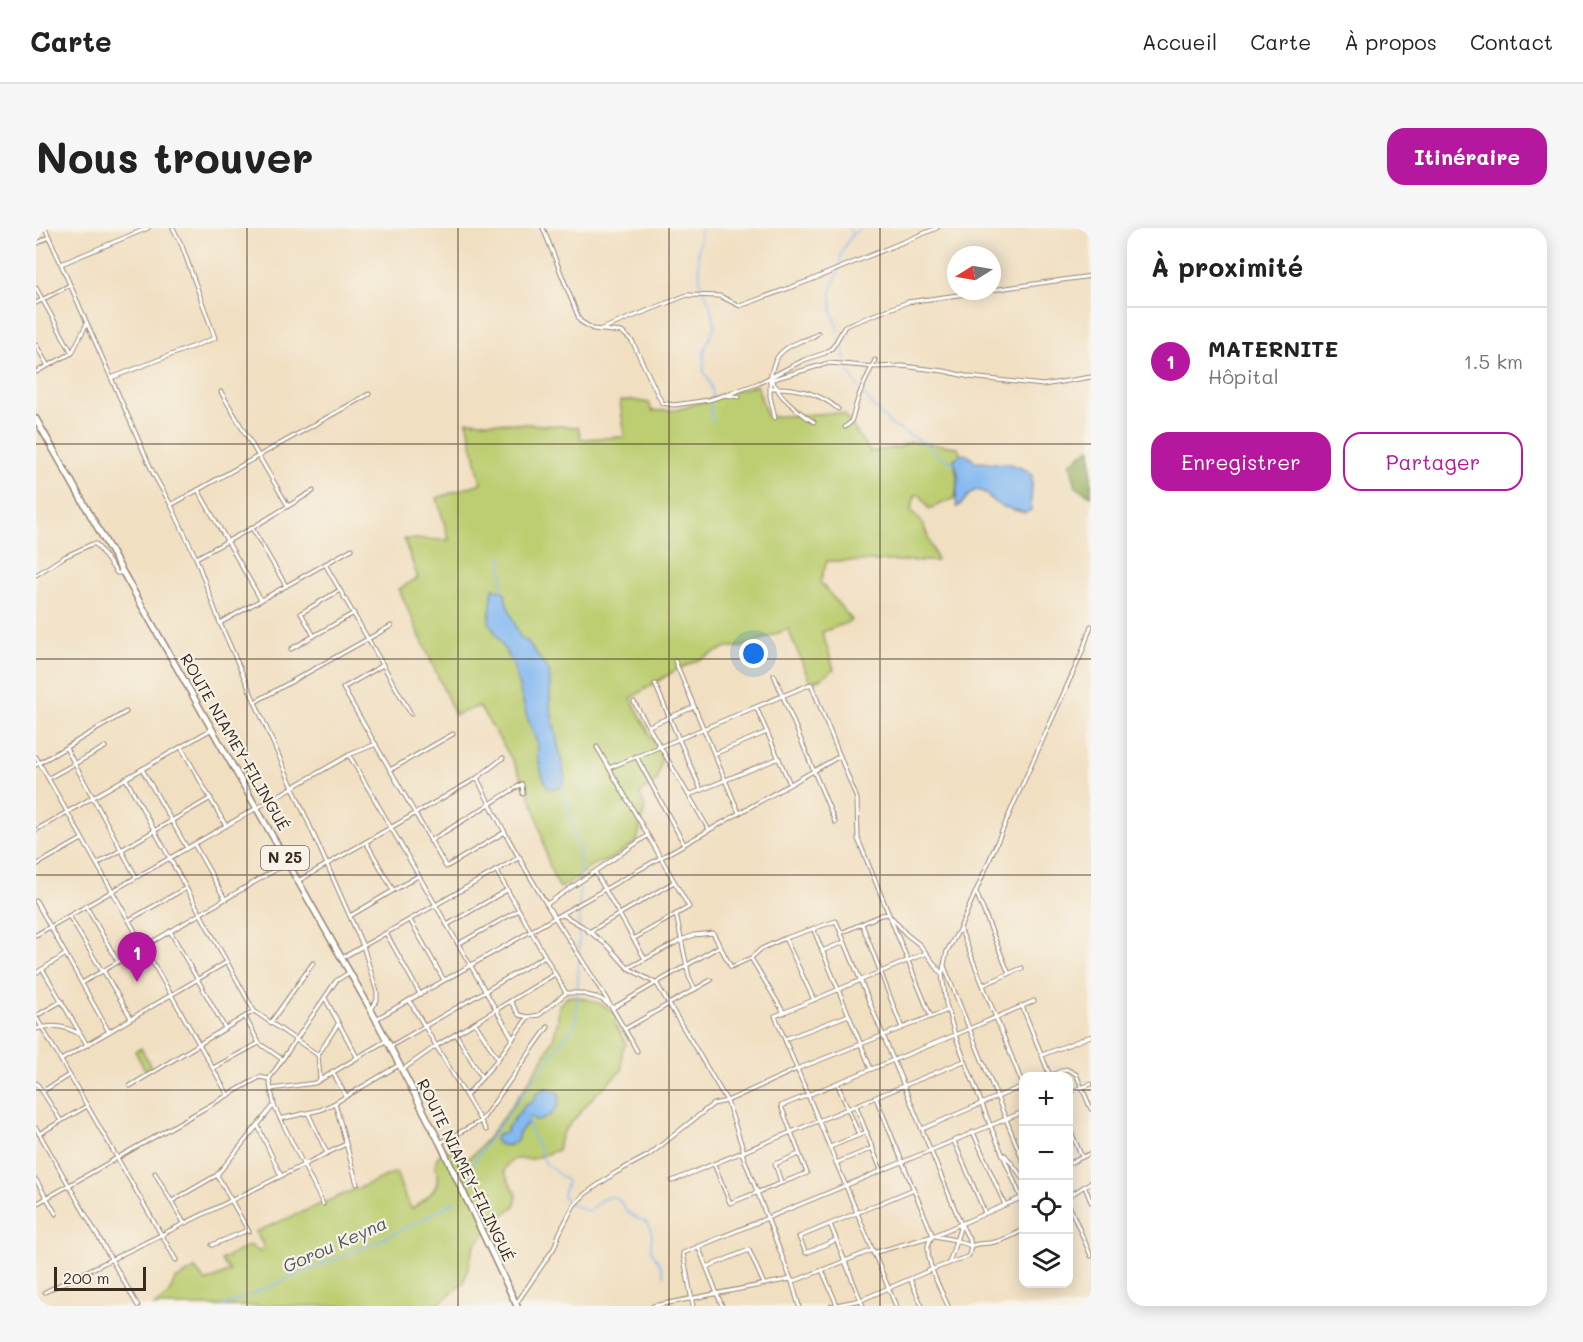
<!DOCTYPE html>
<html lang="fr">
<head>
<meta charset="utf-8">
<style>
	body { margin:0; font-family:Mali,sans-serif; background:#f6f6f6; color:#222 }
	.controls { position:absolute; right:18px; bottom:18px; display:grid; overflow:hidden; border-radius:12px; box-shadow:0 3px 15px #0003 }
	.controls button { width:54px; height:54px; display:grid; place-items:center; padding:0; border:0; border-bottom:2px solid #e0e0e0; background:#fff; color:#222; font:30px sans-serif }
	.compass { position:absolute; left:911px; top:18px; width:54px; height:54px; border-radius:50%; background:#fff; box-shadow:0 3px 15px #0003; rotate:259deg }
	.scale { position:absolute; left:18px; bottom:15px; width:92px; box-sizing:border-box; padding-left:6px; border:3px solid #3b2a1e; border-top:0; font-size:16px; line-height:21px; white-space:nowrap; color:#3b2a1e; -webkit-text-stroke:4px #f7f3e8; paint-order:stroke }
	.you { position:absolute; left:718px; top:426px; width:21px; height:21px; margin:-15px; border:4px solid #fff; border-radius:50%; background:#1a73e8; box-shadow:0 0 0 9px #1a73e833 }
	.badge { display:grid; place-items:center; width:39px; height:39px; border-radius:50%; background:#b5179e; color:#fff; font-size:20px; font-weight:700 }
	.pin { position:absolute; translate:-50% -50px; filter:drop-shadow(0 2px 3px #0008) }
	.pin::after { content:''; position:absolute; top:32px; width:21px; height:18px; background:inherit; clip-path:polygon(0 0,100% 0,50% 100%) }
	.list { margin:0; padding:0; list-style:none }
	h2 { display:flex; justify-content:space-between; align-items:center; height:78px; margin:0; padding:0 24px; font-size:26px }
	h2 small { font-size:20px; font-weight:400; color:#767676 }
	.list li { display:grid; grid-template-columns:39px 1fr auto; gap:18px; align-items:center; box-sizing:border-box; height:108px; padding:0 24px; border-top:2px solid #e0e0e0 }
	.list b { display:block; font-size:22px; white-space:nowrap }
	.list p { margin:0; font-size:20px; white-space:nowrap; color:#767676 }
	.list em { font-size:20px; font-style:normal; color:#767676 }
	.actions { display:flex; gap:12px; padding:18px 24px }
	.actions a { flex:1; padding:14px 0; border:2px solid #b5179e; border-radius:18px; text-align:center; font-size:21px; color:#b5179e }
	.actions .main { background:#b5179e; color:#fff }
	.icon { flex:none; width:33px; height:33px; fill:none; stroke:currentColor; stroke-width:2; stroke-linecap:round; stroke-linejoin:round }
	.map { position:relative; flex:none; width:1055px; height:1078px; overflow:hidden; border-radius:18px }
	header { display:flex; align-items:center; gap:36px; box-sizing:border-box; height:84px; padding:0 30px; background:#fff; border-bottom:2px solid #e0e0e0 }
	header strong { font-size:28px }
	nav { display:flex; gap:33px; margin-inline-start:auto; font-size:21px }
	.intro { display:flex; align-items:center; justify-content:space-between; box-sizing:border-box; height:144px; padding:0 36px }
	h1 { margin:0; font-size:42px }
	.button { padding:15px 27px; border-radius:18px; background:#b5179e; color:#fff; font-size:21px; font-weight:700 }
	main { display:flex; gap:36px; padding:0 36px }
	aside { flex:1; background:#fff; border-radius:18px; box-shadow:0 3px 15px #0003 }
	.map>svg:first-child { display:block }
	.green { fill:#bcce71; stroke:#7c7c48; stroke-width:1.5; fill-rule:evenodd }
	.forest { fill:#95b163; stroke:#686e40; stroke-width:1.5 }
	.water { fill:#84b9f2; stroke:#607288; stroke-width:1.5 }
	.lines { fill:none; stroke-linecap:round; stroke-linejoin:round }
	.stream { stroke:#84b9f2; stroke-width:1.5 }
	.minor-casing { stroke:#968470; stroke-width:5 }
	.primary-casing { stroke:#968470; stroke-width:8 }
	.minor { stroke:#fff; stroke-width:3 }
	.primary { stroke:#fff; stroke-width:5 }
	.grid { fill:none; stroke:#3b2a1e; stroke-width:1.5; stroke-opacity:0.55 }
	.labels { text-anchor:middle; stroke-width:4.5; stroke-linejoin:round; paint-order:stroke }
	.shield { fill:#f7f3e8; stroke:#73665b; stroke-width:1.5 }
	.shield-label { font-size:15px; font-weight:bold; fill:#3b2a1e }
	.street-label { font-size:16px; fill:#3b2a1e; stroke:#f7f3e8 }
	.water-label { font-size:18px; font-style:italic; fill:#51555e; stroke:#f7f3e8 }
</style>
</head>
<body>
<header>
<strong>Carte</strong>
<nav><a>Accueil</a><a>Carte</a><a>À propos</a><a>Contact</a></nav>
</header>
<div class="intro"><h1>Nous trouver</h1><a class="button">Itinéraire</a></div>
<main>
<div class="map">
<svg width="1055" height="1078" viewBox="0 0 1055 1078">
	<rect width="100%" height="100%" fill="#f7f3e8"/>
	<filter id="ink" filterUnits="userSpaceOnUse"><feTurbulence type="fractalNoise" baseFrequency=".0167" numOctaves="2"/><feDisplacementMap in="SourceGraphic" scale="12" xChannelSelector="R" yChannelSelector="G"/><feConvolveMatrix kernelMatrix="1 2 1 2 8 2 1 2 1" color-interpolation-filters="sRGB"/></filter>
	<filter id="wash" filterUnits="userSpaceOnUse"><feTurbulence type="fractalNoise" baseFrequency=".008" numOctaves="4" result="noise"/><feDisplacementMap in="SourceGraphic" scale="24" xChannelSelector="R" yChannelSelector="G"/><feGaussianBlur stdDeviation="1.35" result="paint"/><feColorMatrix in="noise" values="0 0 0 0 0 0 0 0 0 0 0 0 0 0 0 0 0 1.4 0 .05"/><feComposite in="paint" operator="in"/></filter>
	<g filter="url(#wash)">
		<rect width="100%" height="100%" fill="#f1dfc1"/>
		<g class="green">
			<path d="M 721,157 L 731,189 L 798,185 L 808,186 L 834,224 L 864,219 L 875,214 L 921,219 L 925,226 L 918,231 C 921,246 922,254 919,270 L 893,281 L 884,266 L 879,268 L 875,282 L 887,296 L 901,333 L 791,333 L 784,354 L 816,392 L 808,396 L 786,404 L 798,441 L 784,451 L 774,454 L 752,401 L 707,419 L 691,419 L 638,443 L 595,470 L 626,529 L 621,553 L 604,565 L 609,579 L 601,614 L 574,631 L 557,637 L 548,643 L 541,651 L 524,660 C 509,637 508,610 500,585 C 488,547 464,512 443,478 L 419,487 L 363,361 L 382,350 L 368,311 L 413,312 L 401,270 L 445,255 L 431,193 L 542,199 L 545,211 L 589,209 L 584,173 L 596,172 L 613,175 L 616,183 L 642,182 L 694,164 Z"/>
			<path d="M 536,768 C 555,771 569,776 583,789 L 578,795 L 590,815 L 586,824 L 586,842 L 558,868 L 525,907 L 522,922 L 496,931 L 478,931 L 470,938 L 468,943 L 474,956 L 481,966 L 479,978 L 461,992 L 438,1018 L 428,1054 L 400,1078 L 118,1078 L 132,1067 L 139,1052 L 159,1041 L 170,1054 L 194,1043 L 185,1032 L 214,1017 L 223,1024 L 228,1018 L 219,1004 L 360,944 L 370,972 L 376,981 C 385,974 395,968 400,958 C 405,947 396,938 401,930 C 403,926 409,923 412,921 L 427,933 L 439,925 L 452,910 L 488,861 L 510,825 L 518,808 L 522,792 L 523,777 L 531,769 ZM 501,865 L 495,888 L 492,890 L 492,894 L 483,905 L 481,913 L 472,918 L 466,905 L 471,904 L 489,877 L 496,874 Z"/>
			<path d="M 105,820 L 115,839 L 109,842 L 99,823 Z"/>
		</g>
		<path class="forest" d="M 1054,220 L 1055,222 L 1055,268 L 1040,259 L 1034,235 Z"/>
		<g class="water">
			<path d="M 925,226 L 931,227 L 940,234 L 975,236 L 990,242 L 996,247 L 995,282 L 989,285 C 979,281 967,281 958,274 C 952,269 947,260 938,263 C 931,266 928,276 921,279 C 918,268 923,258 922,247 C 921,242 919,237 918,231 Z"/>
			<path d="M 457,360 L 469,364 L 470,373 L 484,409 L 491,413 L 513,443 L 514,453 L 514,478 L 529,550 L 525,560 L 512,560 L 507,549 L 501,528 L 502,517 L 491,489 L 477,436 L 453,394 Z"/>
			<path d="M 510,860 L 523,865 C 526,879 512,893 499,893 L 495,889 L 492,890 L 492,894 L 483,905 L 481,913 C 473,917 469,920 461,915 L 459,911 L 462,906 L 471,904 L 471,900 L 489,877 L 496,874 L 501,865 Z"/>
		</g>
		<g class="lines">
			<g class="stream">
				<path d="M 665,0 L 662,22 L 664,54 L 673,73 L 679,97 L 668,124 L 668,144 L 673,152 L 677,166 L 674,174 L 677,194"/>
				<path d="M 813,0 L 816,7"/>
				<path d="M 803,106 L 796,83 L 795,63 L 802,44 L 806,22 L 816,7 L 825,0"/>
				<path d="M 804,110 L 810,136 L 818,153 L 837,178 L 855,197 L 890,216 L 906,230 L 919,235"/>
				<path d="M 466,327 L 466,363"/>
				<path d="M 526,556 L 544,627 L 543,696 L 543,726"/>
				<path d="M 492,890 L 495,904 L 510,936 L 531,953 C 531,958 527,962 527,967 C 528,976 545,980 552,983 C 559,980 560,974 567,971 C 586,963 583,978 594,986 C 599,989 606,993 612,995 L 616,1006 L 615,1022 L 625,1038 L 628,1048"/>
				<path d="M 433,962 L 436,937 L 449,917 L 540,794 L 543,731"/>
				<path d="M 187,1078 L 336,1016 L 387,991 L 419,973"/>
			</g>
		</g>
	</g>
	<g filter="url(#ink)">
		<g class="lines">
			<g class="minor-casing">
				<g id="minor">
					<path d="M 9,0 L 118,247 L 135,277 L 160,330 L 184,395 L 327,718 L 341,764 L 341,772 L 335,782"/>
					<path d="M 507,0 L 544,93 L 557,101 L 586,104 L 596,113 L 626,175 L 638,177 L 673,172 L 689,167 L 703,169"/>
					<path d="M 0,16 L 13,9"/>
					<path d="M 25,36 L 112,0"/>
					<path d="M 0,60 L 36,125"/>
					<path d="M 956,62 L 1055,48"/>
					<path d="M 0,75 L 34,57"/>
					<path d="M 563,102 L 651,67 L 684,68 L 704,78 L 775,52 L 901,0"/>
					<path d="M 782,105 C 777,110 772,111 765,113 C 744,121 737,130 734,152 L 793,135 L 840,139 L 866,138 L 908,143 L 934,149 L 1007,157 L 1055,149"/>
					<path d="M 0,117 L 12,138"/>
					<path d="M 0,144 L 36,125 L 51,95"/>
					<path d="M 75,150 L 179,110 L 146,18 L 137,0"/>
					<path d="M 734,152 C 740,156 741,162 746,168 C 756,178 766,187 778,194"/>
					<path d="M 734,152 L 734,168 L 739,190"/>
					<path d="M 735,160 C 759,159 784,165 802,181"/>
					<path d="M 185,164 L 252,278"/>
					<path d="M 693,166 L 723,155 L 768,132 L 789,125 L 796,120 L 800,114 L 809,98 L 872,74 L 951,63"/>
					<path d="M 809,199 L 815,194 L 823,167 L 839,132"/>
					<path d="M 162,262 L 225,372"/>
					<path d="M 135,277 L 333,166"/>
					<path d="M 216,300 L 250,358"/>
					<path d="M 160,330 L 216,300 L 277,263"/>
					<path d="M 289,336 L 375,486"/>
					<path d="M 0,347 L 28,329 L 56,316 L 60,316 L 81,345 L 86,345"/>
					<path d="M 184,395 L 316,321"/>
					<path d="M 278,408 L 265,385 L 304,362"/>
					<path d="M 255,421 L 318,385"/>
					<path d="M 639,433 L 703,585"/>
					<path d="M 347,437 L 307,460 L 410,639 L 469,604"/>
					<path d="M 738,447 L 799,594"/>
					<path d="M 619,456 L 665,562"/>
					<path d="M 219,474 L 355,398"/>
					<path d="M 598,474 L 673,602"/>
					<path d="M 720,479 L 754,556"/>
					<path d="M 613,498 L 658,479"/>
					<path d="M 145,519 L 190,598"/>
					<path d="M 561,519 L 653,679 L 597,711"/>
					<path d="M 30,520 L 100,649"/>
					<path d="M 678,526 L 731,504"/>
					<path d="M 313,527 L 477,811"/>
					<path d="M 600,528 L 648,616"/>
					<path d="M 0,529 L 192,867"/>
					<path d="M 0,537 L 90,484"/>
					<path d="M 573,540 L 775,456 L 821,571 L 822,611 L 895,789"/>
					<path d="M 106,541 L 151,620"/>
					<path d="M 354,542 L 417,506"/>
					<path d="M 13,550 L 69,519"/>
					<path d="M 441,550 C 464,598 491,645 519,690 C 547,734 576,777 601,823"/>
					<path d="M 90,551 L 218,783 L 282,827"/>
					<path d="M 653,567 L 743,530"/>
					<path d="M 0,602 L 176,501"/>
					<path d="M 394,613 L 486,556 L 487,566"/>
					<path d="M 330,614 L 357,662"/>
					<path d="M 158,616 L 189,671"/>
					<path d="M 61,636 L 175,570"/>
					<path d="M 0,637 L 46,611"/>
					<path d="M 460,642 L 530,765"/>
					<path d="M 559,644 L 609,731"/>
					<path d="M 262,653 L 441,550 L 467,530"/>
					<path d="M 940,664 L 973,746"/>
					<path d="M 0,673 L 73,804"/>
					<path d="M 511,676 L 611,608"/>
					<path d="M 50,678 L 82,734"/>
					<path d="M 640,686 L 653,749 L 659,761"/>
					<path d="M 33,688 L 66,743"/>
					<path d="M 314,688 L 382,648"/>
					<path d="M 523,688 L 527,687 L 546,698 L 572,718 L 592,740 L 621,756 L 691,873 L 708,924"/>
					<path d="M 856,690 L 870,706 L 884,717 L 905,745"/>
					<path d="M 93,692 L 150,660"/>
					<path d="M 374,692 L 408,752"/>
					<path d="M 826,696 L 866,800"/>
					<path d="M 411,697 L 471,662"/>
					<path d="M 777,700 L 835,841"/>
					<path d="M 924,700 L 987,857"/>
					<path d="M 134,703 L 189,800"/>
					<path d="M 553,704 L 638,654"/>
					<path d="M 350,705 L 384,766"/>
					<path d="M 805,705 L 845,687 L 853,686"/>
					<path d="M 0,707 L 313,527 L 340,516"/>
					<path d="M 749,710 L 778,772"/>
					<path d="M 422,716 L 483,682"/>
					<path d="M 786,723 L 808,714"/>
					<path d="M 306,730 L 484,629"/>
					<path d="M 715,730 L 748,785"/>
					<path d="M 908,738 L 987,933"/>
					<path d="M 592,740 L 645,712 L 658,707 L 677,705 L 695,739 L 715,730 L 725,721 L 747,711 L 800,693 L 925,996 L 934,1013 L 935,1018"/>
					<path d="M 7,742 L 51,817"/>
					<path d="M 67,742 L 95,790"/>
					<path d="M 0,745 L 30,726"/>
					<path d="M 46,755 L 251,635"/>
					<path d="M 947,757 L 986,740"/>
					<path d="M 289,770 L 321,829"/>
					<path d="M 373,772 L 450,902"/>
					<path d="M 475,774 L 483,787 L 492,789"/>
					<path d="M 986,778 L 1014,848"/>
					<path d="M 0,788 L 26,773"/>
					<path d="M 0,789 L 140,1032"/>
					<path d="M 209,789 L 223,815 L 246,831"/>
					<path d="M 340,791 L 804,528"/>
					<path d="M 235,794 L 277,735"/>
					<path d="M 439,795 L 462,831"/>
					<path d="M 0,801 C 17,796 30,798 45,807"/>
					<path d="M 589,801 L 675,752"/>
					<path d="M 420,806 L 446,850"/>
					<path d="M 749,811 L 813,787"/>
					<path d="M 355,818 L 509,728"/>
					<path d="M 1006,827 L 1055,808"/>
					<path d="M 25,832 L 191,734"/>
					<path d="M 177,840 L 223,815"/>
					<path d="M 366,842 L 400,818 L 519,746"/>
					<path d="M 296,843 L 310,868"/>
					<path d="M 1013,848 L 1030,841 L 1040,846 L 1055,881"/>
					<path d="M 284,851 L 282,827 L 302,796"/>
					<path d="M 0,855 L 6,863 L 25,893"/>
					<path d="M 801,855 L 823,907"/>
					<path d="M 94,858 L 218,783"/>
					<path d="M 235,861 L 279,855 L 351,812"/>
					<path d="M 7,863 L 33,847"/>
					<path d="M 1032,865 L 1055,856"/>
					<path d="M 430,868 L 462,831 L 492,789 L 503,787 L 530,765 L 543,765 L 559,769 L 565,771 L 577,780 L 684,718"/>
					<path d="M 840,870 L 897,1008 C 894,1012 891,1016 892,1021 C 892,1039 905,1062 912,1078"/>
					<path d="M 299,875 L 321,956"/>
					<path d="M 238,878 L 287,976"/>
					<path d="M 820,878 L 845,942"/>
					<path d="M 272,885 L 291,925"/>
					<path d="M 244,891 L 284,882 L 299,875 L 363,837"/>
					<path d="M 1032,897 L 1046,929"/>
					<path d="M 222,898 L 245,948"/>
					<path d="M 0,900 L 102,1078"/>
					<path d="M 886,901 L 987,858"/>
					<path d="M 937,904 L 969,977"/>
					<path d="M 3,906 L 51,878"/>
					<path d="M 918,913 L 949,985"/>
					<path d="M 404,915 L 445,893 L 512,799"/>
					<path d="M 794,919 L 831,904"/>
					<path d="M 706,925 L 756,1054 L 763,1078"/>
					<path d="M 969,927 L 987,950"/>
					<path d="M 800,935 L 837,920"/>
					<path d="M 678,936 L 694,975 L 771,945 L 745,878 L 919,807 L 998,773"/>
					<path d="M 1032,936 L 1055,925"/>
					<path d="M 119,945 L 148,995"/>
					<path d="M 181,947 L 213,1004"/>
					<path d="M 0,952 L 20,986"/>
					<path d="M 636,953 L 928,833"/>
					<path d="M 745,954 L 739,936 L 763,926"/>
					<path d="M 1049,959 L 1055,974"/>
					<path d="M 1032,969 L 1055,954"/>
					<path d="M 136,973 L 181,947 L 238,877 L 233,851 L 300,753 L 314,744"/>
					<path d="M 987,974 L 954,897 L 919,807 L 910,776 L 906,746 L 911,723 L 924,700 L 979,573 L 1045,427 L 1055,398"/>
					<path d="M 1032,975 L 1055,1028"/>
					<path d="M 0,976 L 224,849 L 233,851"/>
					<path d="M 794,996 L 827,1078"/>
					<path d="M 899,1008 L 919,1012 L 935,1018"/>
					<path d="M 800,1012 L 770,1025 L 763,1009 L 878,961"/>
					<path d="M 176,1017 L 212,1002"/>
					<path d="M 662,1018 L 686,1078"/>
					<path d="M 837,1025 L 897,1008 L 985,970"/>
					<path d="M 913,1035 L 925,997"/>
					<path d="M 671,1039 L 713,1022 L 728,1056"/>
					<path d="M 786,1042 L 801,1077"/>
					<path d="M 874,1051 L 886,1078"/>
					<path d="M 756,1054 L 837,1022"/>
					<path d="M 9,1064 L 310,916"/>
					<path d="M 480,1076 L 518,1020 L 524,1004 L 538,977 L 549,966 L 579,945 L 613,927 L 677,876 L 691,873 L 761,841 L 912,782"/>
					<path d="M 617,1078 L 755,1051"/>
					<path d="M 657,1078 L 647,1025 L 987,884"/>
					<path d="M 795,1078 L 825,1072 L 897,1041 L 931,1029 L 933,1027 L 935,1018 C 941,1015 947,1016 954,1015 C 966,1013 977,1008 987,1002"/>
					<path d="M 860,1078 L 739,788 L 890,725"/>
				</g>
			</g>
			<g class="primary-casing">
				<path id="primary" d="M 0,191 L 335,782 L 404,915 L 481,1078"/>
			</g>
			<use href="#minor" class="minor"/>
			<use href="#primary" class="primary"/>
		</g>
	</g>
	<path class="grid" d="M 211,0 L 211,1078M 422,0 L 422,1078M 633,0 L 633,1078M 844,0 L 844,1078M 0,216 L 1055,216M 0,431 L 1055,431M 0,647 L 1055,647M 0,862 L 987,862M 1032,862 L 1055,862"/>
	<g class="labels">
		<rect class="shield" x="225" y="618" width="48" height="24" rx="4.5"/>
		<g class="shield-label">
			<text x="249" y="635">N 25</text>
		</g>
		<g class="street-label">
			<text transform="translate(199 514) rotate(60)" y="6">ROUTE NIAMEY-FILINGUÉ</text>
			<text transform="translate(430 942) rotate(64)" y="6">ROUTE NIAMEY-FILINGUÉ</text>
		</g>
		<g class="water-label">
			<text transform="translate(299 1017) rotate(-24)" y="6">Gorou Keyna</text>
		</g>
	</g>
</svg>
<div class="controls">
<button>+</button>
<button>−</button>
<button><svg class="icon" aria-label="locate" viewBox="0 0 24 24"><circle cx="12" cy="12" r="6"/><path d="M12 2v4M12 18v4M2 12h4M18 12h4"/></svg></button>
<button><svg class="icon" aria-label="layers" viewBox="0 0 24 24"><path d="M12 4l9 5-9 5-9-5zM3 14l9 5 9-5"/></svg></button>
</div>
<svg class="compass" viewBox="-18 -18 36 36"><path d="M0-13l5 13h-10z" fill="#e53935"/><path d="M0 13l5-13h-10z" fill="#767676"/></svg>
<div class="scale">200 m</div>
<div class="you"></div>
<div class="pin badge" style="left:101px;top:754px">1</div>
</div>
<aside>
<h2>À proximité<small></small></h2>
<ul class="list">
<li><span class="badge">1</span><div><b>MATERNITE</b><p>Hôpital</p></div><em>1.5 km</em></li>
</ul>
<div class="actions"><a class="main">Enregistrer</a><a>Partager</a></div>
</aside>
</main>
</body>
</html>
